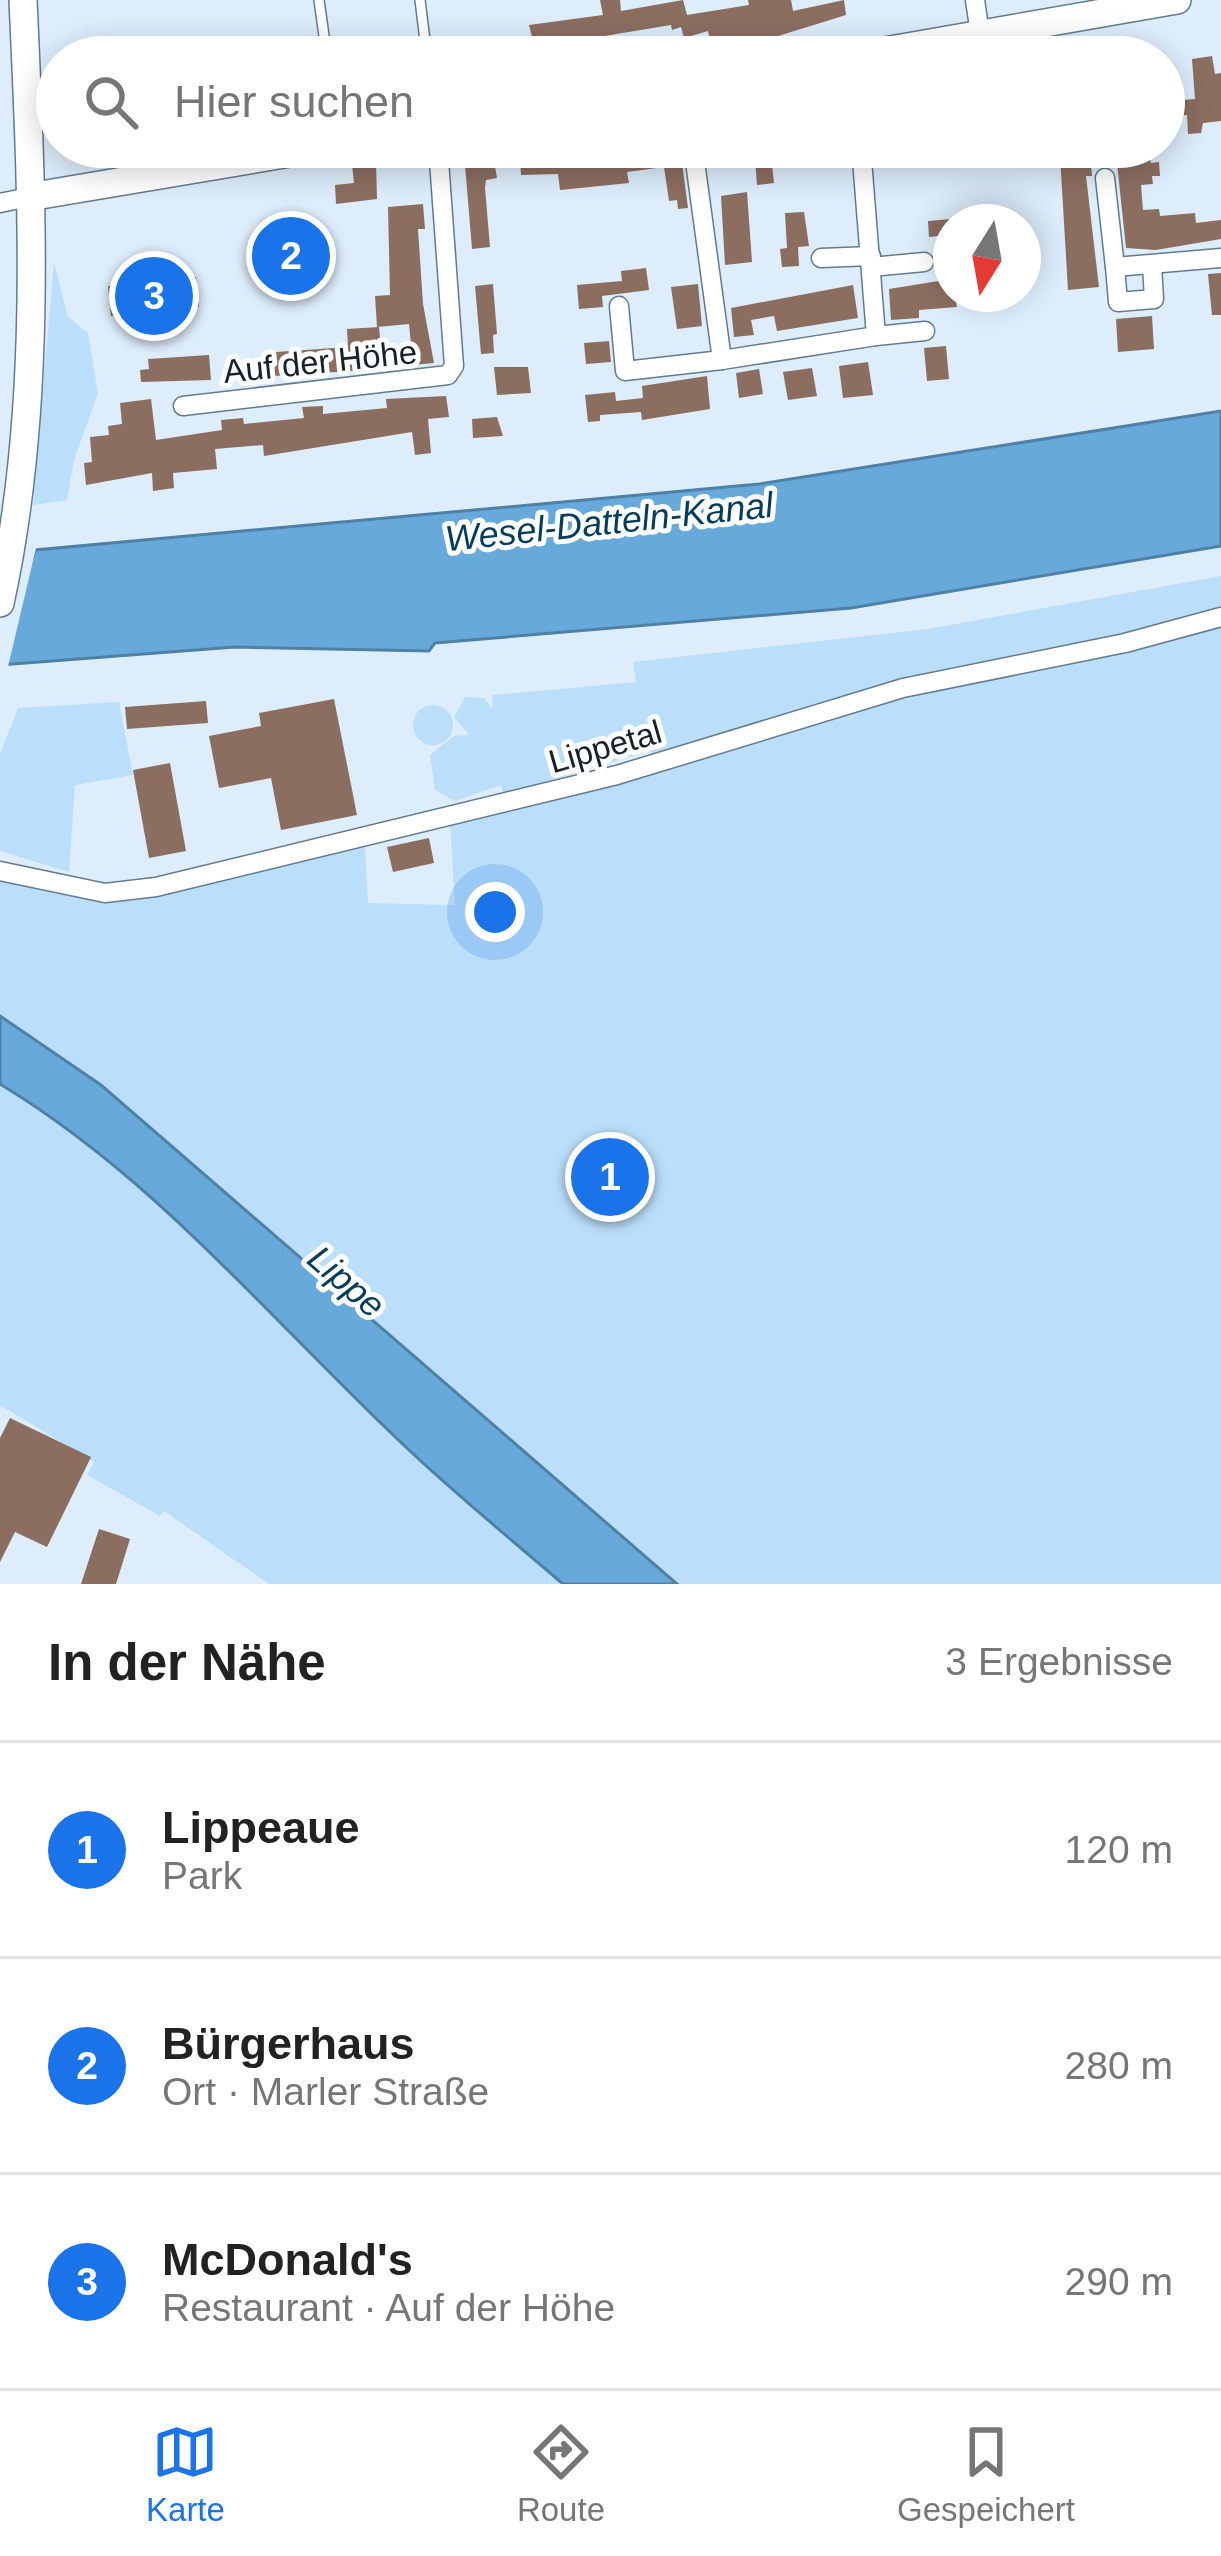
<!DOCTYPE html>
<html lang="de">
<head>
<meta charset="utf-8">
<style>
	body { margin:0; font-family:Arial,sans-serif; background:#f6f6f6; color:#222 }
	.compass { position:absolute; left:933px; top:204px; width:108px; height:108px; border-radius:50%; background:#fff; box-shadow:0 6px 30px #0003; rotate:191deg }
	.you { position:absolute; left:495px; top:912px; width:42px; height:42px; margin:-30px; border:9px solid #fff; border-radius:50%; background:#1a73e8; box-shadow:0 0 0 18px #1a73e833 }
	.badge { display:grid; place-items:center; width:78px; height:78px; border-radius:50%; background:#1a73e8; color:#fff; font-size:39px; font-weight:700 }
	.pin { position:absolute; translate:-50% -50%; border:6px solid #fff; box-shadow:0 3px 12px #0006 }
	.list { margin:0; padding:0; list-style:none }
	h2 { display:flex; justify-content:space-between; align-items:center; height:156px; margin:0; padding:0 48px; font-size:51px }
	h2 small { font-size:39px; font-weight:400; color:#767676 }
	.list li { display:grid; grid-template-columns:78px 1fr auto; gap:36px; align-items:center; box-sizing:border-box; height:216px; padding:0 48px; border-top:3px solid #e0e0e0 }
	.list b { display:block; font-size:45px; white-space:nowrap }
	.list p { margin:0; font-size:39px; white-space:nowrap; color:#767676 }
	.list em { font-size:39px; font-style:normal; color:#767676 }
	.icon { flex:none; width:66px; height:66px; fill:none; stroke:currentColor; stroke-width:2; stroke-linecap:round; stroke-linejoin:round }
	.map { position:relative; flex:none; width:1221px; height:1584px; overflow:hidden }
	.search { position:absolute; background:#fff; box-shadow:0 6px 30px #0003; left:36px; right:36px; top:36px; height:132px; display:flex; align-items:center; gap:30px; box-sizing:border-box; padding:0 42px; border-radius:66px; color:#767676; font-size:45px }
	.sheet { height:804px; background:#fff }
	nav { display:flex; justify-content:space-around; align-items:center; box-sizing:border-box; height:168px; border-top:3px solid #e0e0e0; background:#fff; font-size:33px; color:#767676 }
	nav a { display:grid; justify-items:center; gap:6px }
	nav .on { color:#1a73e8 }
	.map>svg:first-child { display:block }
	.green { fill:#bbdffa }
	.water { fill:#67a9da; stroke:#4f80a5; stroke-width:3 }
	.pier { fill:#ddedfb }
	.building { fill:#8b6e60 }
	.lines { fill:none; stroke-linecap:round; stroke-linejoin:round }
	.service-casing { stroke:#627b8f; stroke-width:12 }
	.minor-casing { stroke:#627b8f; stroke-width:21 }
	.secondary-casing { stroke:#627b8f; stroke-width:30 }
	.service { stroke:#fff; stroke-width:9 }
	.minor { stroke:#fff; stroke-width:18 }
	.secondary { stroke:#fff; stroke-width:27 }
	.labels { text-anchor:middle; stroke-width:10; stroke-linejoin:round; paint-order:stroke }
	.street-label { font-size:33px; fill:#172129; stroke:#fff }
	.water-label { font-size:36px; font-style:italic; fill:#043c5c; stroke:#fff }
</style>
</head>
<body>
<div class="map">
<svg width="1221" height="1584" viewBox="0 0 1221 1584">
	<rect width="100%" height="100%" fill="#ddedfb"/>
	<g class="green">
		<path d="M 54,262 L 68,317 L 88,333 L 98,393 L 74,460 L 67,500 L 33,505 Z"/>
		<path d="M 1221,576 L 1221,612 L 865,692 L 653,760 L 650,751 L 503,794 L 501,785 L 455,801 L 435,790 L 430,755 L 454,736 L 469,735 L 454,717 L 465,697 L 484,698 L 492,709 L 493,695 L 636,682 L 633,662 L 928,629 Z"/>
		<path d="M 1221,620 L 1221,1584 L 269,1584 L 164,1511 L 160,1516 L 87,1475 L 94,1462 L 0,1405 L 0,879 L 56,894 L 113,900 L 365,843 L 368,903 L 455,905 L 450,823 L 896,695 Z"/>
		<path d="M 119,702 L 133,775 L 75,785 L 69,872 L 0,851 L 0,754 L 18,708 Z"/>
		<circle cx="433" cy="725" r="20"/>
	</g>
	<g class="water">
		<path d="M 1221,411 L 1221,546 L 851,608 L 435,643 L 429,651 L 235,647 L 0,665 L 35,550 L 759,484 Z"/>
		<path d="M 0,1016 L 101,1085 L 677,1584 L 563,1584 C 512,1540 459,1497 410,1451 C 276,1326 159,1180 0,1084 Z"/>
	</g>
	<path class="pier" d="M 37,544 L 7,671 L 0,671 L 0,545 Z"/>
	<g class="building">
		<path d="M 600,0 L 620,0 L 621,11 L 683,0 L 687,15 L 749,5 L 748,0 L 791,0 L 793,11 L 844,0 L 846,15 L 713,56 L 708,31 L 684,38 L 681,27 L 672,30 L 671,25 L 538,47 L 540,57 L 486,57 L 485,51 L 493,49 L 491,41 L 506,38 L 508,46 L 533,41 L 529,25 L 603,15 Z"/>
		<path d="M 457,36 L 461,57 L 436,57 L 434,40 Z"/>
		<path d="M 1212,56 L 1215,74 L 1221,73 L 1221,121 L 1203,123 L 1201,133 L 1188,134 L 1187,115 L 1170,116 L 1169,101 L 1195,99 L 1192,59 Z"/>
		<path d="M 538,147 L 556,147 L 560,167 L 642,153 L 644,147 L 680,147 L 688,208 L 678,209 L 677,200 L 669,201 L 664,167 L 627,172 L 629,183 L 560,190 L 558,174 L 521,175 L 520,159 L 537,158 Z"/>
		<path d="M 754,147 L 770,147 L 774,183 L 757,185 Z"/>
		<path d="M 1109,147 L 1123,147 L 1124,159 L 1150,156 L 1151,163 L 1159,162 L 1160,176 L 1152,176 L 1153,184 L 1141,185 L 1143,210 L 1159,209 L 1160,216 L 1195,213 L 1196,223 L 1221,220 L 1221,239 L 1156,250 L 1126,248 L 1117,163 L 1110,164 Z"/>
		<path d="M 492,148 L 497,178 L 486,180 L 485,188 L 490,247 L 472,249 L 464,153 Z"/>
		<path d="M 1090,154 L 1092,176 L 1086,176 L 1099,287 L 1068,290 L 1060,156 Z"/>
		<path d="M 376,162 L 377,199 L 336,204 L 335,185 L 354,183 L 352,165 Z"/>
		<path d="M 747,192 L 752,262 L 725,265 L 721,196 Z"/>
		<path d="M 423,204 L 425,229 L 418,229 L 423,304 L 434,363 L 413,365 L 409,324 L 377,327 L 375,296 L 390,295 L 388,207 Z"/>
		<path d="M 804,212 L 809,246 L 798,247 L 799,266 L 782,267 L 780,249 L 787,248 L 785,213 Z"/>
		<path d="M 951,219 L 951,249 L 939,250 L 938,236 L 929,237 L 928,221 Z"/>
		<path d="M 323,239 L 327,259 L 259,272 L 255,253 Z"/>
		<path d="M 646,268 L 649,290 L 602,296 L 603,307 L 579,309 L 577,285 L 622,281 L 621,271 Z"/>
		<path d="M 1221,273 L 1221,315 L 1212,315 L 1208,274 Z"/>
		<path d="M 196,277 L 199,307 L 111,316 L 108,286 Z"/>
		<path d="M 951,279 L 957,307 L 919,310 L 919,318 L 891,320 L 889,289 Z"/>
		<path d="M 493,284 L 497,334 L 493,335 L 494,353 L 481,354 L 475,286 Z"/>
		<path d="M 698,284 L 702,326 L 677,329 L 671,287 Z"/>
		<path d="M 853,285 L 858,318 L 777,331 L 774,316 L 751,320 L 754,335 L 734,337 L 731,308 Z"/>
		<path d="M 1152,316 L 1154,349 L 1118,352 L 1116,319 Z"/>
		<path d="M 379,327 L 383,369 L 258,377 L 258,382 L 240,384 L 237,362 L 276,358 L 276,352 L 348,347 L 347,329 Z"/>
		<path d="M 609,341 L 611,362 L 586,364 L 584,343 Z"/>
		<path d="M 946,346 L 949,379 L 927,381 L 924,348 Z"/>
		<path d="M 209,355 L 211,380 L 141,382 L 140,370 L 149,369 L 148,359 Z"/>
		<path d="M 868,362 L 873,395 L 843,398 L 839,366 Z"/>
		<path d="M 494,367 L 528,367 L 531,393 L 497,395 Z"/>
		<path d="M 812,368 L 817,396 L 788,400 L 783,372 Z"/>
		<path d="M 759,369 L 763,394 L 739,398 L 736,373 Z"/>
		<path d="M 707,376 L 710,409 L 642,420 L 641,412 L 600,415 L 600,421 L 588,422 L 585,395 L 615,392 L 616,401 L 643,398 L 642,386 Z"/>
		<path d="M 446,396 L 449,417 L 428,419 L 431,453 L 415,455 L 412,432 L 264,456 L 263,445 L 215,449 L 217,469 L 173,473 L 174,488 L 153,491 L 152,473 L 86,485 L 84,463 L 92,462 L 90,437 L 109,435 L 108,426 L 122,424 L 120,403 L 151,399 L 156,440 L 222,430 L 221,420 L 243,418 L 244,424 L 304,418 L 302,407 L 323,406 L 323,414 L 387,408 L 386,399 Z"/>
		<path d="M 497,417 L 503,436 L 473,438 L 472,419 Z"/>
		<path d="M 334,699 L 357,815 L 281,830 L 271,778 L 219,788 L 209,736 L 261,726 L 259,713 Z"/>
		<path d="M 206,701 L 208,723 L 127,729 L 125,707 Z"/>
		<path d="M 170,763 L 186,851 L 149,858 L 133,770 Z"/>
		<path d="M 429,838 L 434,863 L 393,872 L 387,847 Z"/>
		<path d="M 10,1418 L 91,1457 L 47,1547 L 15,1532 L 0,1562 L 0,1438 Z"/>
		<path d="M 99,1529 L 130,1539 L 116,1584 L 81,1584 Z"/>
	</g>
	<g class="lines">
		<g class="service-casing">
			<g id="service">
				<path d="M 319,0 L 327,57"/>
				<path d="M 420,0 L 427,57"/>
			</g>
		</g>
		<g class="minor-casing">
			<g id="minor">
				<path d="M 975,0 L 980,34"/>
				<path d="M 693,147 L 722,360 L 876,336 L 861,147"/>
				<path d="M 1105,178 L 1115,267 L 1221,258"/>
				<path d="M 0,203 L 29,197"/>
				<path d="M 821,258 L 871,256"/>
				<path d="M 871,267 L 924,262"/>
				<path d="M 1115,267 L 1118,302 L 1154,299 L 1152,265"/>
				<path d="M 619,306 L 625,371 L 722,360"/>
				<path d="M 876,336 L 925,331"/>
				<path d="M 183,406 L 448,375 L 454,366 L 438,147"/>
				<path d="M 0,871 L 105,893 L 156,887 L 617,775 L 903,688 L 1125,643 L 1221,617"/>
			</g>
		</g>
		<g class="secondary-casing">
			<g id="secondary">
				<path d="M 850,57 L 1177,0"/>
				<path d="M 29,197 L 326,147"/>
				<path d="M 0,603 C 43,407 32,199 23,0"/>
			</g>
		</g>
		<use href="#service" class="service"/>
		<use href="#minor" class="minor"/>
		<use href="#secondary" class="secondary"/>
	</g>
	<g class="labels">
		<g class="street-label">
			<text transform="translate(320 361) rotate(-6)" y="12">Auf der Höhe</text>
			<text transform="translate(605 746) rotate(-16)" y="12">Lippetal</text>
		</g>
		<g class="water-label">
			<text transform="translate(609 521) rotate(-6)" y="13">Wesel-Datteln-Kanal</text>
			<text transform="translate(347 1281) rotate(41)" y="13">Lippe</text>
		</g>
	</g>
</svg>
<svg class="compass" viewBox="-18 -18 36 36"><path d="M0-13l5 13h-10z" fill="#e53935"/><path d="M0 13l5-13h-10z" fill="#767676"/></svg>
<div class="you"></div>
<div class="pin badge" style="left:610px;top:1177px">1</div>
<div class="pin badge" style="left:291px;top:256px">2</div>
<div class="pin badge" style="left:154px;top:296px">3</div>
<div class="search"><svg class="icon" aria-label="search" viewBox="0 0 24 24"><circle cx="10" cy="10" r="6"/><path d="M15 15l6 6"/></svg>Hier suchen</div>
</div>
<section class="sheet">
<h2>In der Nähe<small>3 Ergebnisse</small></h2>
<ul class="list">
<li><span class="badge">1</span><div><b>Lippeaue</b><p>Park</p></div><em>120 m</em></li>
<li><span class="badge">2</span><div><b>Bürgerhaus</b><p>Ort · Marler Straße</p></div><em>280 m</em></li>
<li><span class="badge">3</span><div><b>McDonald's</b><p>Restaurant · Auf der Höhe</p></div><em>290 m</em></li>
</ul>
</section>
<nav>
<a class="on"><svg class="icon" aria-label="map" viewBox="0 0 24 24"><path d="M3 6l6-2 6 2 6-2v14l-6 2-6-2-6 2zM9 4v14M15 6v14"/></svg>Karte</a>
<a><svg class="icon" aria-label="directions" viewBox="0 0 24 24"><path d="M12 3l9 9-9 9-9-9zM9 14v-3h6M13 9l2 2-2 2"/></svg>Route</a>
<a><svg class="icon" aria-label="saved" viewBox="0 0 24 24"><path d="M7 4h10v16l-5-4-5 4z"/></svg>Gespeichert</a>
</nav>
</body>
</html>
